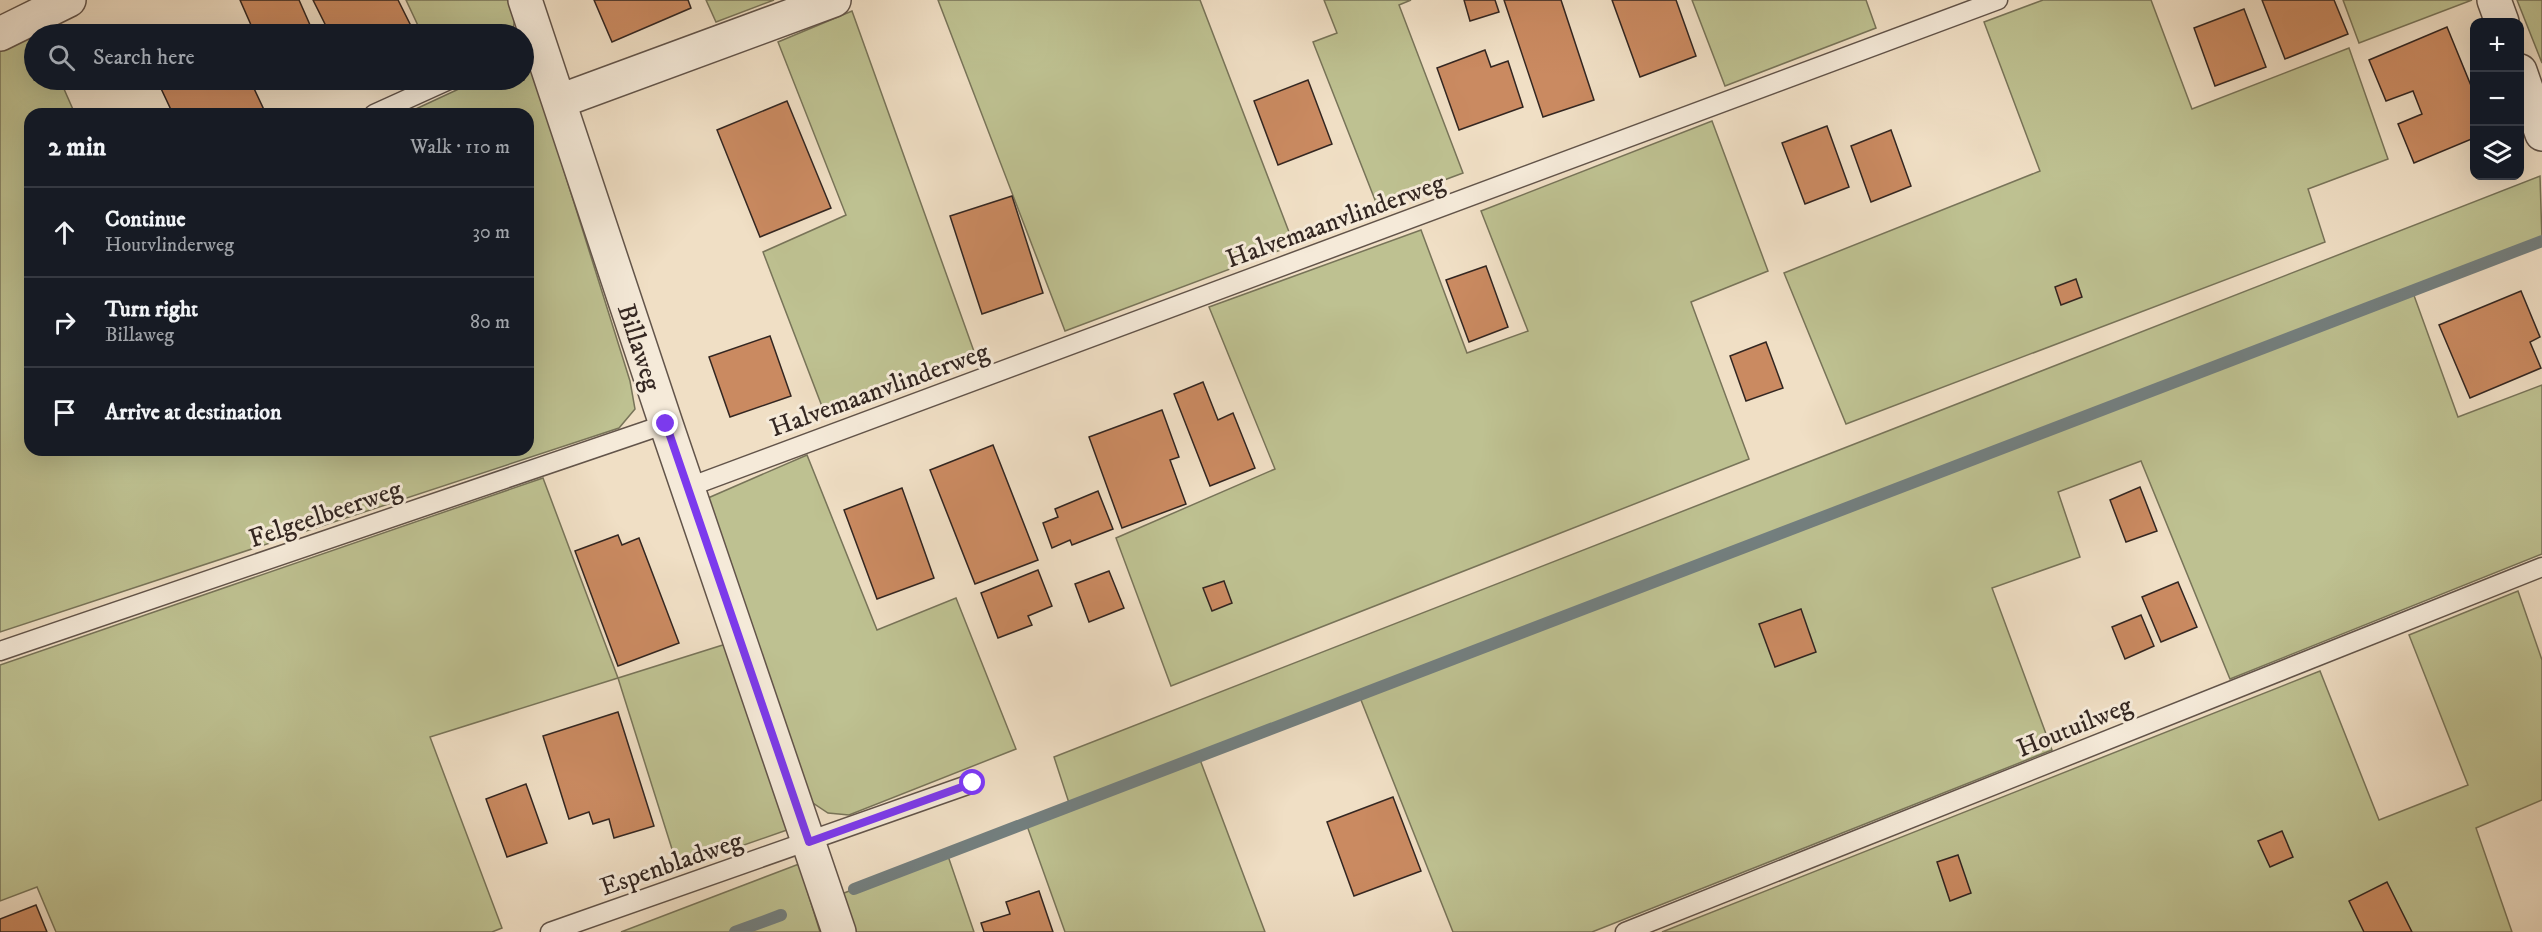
<!DOCTYPE html>
<html lang="en">
<head>
<meta charset="utf-8">
<style>
	body { margin:0; font-family:"IM FELL DW Pica",serif; background:#20242c; color:#f1f3f6 }
	.controls { position:absolute; right:18px; top:18px; display:grid; overflow:hidden; border-radius:12px; box-shadow:0 6px 24px #0002 }
	.controls button { width:54px; height:54px; display:grid; place-items:center; padding:0; border:0; border-bottom:2px solid #363941; background:#171b24; color:#f1f3f6; font:30px sans-serif }
	.stop { position:absolute; width:18px; height:18px; margin:-14px; border:4px solid #7c3aed; border-radius:50%; background:#fff }
	.stop.end { background:#7c3aed; border-color:#fff; box-shadow:0 2px 6px #0008 }
	.list { margin:0; padding:0; list-style:none }
	h2 { display:flex; justify-content:space-between; align-items:center; height:78px; margin:0; padding:0 24px; font-size:26px }
	h2 small { font-size:20px; font-weight:400; color:#9ea1a6 }
	.list li { display:grid; grid-template-columns:39px 1fr auto; gap:18px; align-items:center; box-sizing:border-box; height:90px; padding:0 24px; border-top:2px solid #363941 }
	.list b { display:block; font-size:22px; white-space:nowrap }
	.list p { margin:0; font-size:20px; white-space:nowrap; color:#9ea1a6 }
	.list em { font-size:20px; font-style:normal; color:#9ea1a6 }
	.icon { flex:none; width:33px; height:33px; fill:none; stroke:currentColor; stroke-width:2; stroke-linecap:round; stroke-linejoin:round }
	.map { position:relative; flex:none; width:2542px; height:932px; overflow:hidden }
	.search { position:absolute; background:#171b24; box-shadow:0 6px 24px #0002; left:24px; top:24px; width:510px; height:66px; display:flex; align-items:center; gap:15px; box-sizing:border-box; padding:0 21px; border-radius:33px; color:#9ea1a6; font-size:22px }
	.panel { position:absolute; background:#171b24; box-shadow:0 6px 24px #0002; left:24px; top:108px; width:510px; height:348px; border-radius:18px }
	.map>svg:first-child { display:block }
	.green { fill:#bec191; stroke:#787459; stroke-width:1.5 }
	.lines { fill:none; stroke-linecap:round; stroke-linejoin:round }
	.stream { stroke:#737f7f; stroke-width:12 }
	.building { fill:#ca8a61; stroke:#332621; stroke-width:1.5 }
	.service-casing { stroke:#62544a; stroke-width:21 }
	.minor-casing { stroke:#62544a; stroke-width:36 }
	.service { stroke:#f5ead9; stroke-width:18 }
	.minor { stroke:#f5ead9; stroke-width:33 }
	.route { stroke:#7c3aed; stroke-width:8 }
	.labels { text-anchor:middle; stroke-width:6; stroke-linejoin:round; paint-order:stroke }
	.street-label { font-size:26px; fill:#332621; stroke:#f5ead9 }
</style>
</head>
<body>
<div class="map">
<svg width="2542" height="932" viewBox="0 0 2542 932">
	<rect width="100%" height="100%" fill="#f0dfc5"/>
	<filter id="stains"><feTurbulence type="fractalNoise" baseFrequency=".00333" numOctaves="4"/><feColorMatrix values="0 0 0 0 .2 0 0 0 0 .09 0 0 0 0 .02 0 0 0 .5 -.17"/></filter>
	<radialGradient id="worn" r=".72"><stop offset=".6" stop-color="#630" stop-opacity="0"/><stop offset="1" stop-color="#630" stop-opacity=".3"/></radialGradient>
	<g class="green">
		<path d="M 406,0 L 508,0 L 515,19 L 512,34 L 422,34 Z"/>
		<path d="M 706,0 L 774,0 L 716,22 Z"/>
		<path d="M 938,0 L 1200,0 L 1294,245 L 1065,331 Z"/>
		<path d="M 1324,0 L 1411,0 L 1399,5 L 1463,173 L 1377,205 L 1313,42 L 1337,33 Z"/>
		<path d="M 1692,0 L 1866,0 L 1876,28 L 1725,86 Z"/>
		<path d="M 2043,0 L 2151,0 L 2192,109 L 2349,48 L 2388,159 L 2308,189 L 2325,242 L 1846,424 L 1784,273 L 2040,171 L 1984,22 Z"/>
		<path d="M 2343,0 L 2472,0 L 2359,43 Z"/>
		<path d="M 2517,0 L 2542,0 L 2542,63 Z"/>
		<path d="M 852,11 L 976,357 L 823,409 L 763,252 L 846,215 L 778,42 Z"/>
		<path d="M 38,29 L 40,34 L 34,34 L 34,80 L 60,80 L 75,114 L 30,114 L 30,450 L 528,450 L 528,114 L 405,114 L 478,80 L 524,80 L 524,58 L 528,56 L 630,381 L 635,409 L 619,428 L 0,632 L 0,48 Z"/>
		<path d="M 1712,121 L 1768,271 L 1691,302 L 1749,459 L 1171,686 L 1116,538 L 1275,469 L 1209,307 L 1421,230 L 1467,353 L 1528,331 L 1481,211 Z"/>
		<path d="M 2540,176 L 2542,241 L 2412,290 L 2458,417 L 2542,385 L 2542,554 L 2230,679 L 2141,461 L 2058,492 L 2080,557 L 1992,588 L 2052,750 L 1592,932 L 1453,932 L 1359,695 L 1199,757 L 1265,932 L 1065,932 L 1026,823 L 1070,806 L 1054,757 Z"/>
		<path d="M 807,455 L 877,630 L 956,598 L 1016,749 L 849,815 L 828,813 L 810,801 L 708,498 Z"/>
		<path d="M 543,478 L 618,678 L 726,644 L 787,830 L 678,868 L 618,678 L 430,737 L 502,928 L 492,932 L 56,932 L 37,887 L 0,901 L 0,665 Z"/>
		<path d="M 2518,591 L 2542,660 L 2542,800 L 2476,828 L 2512,932 L 1662,932 L 2320,671 L 2379,820 L 2468,785 L 2409,635 Z"/>
		<path d="M 947,853 L 974,932 L 852,932 L 839,895 Z"/>
		<path d="M 799,864 L 820,932 L 621,932 Z"/>
	</g>
	<g class="lines">
		<g class="stream">
			<path d="M 854,889 L 2542,241"/>
			<path d="M 735,932 L 781,915"/>
		</g>
	</g>
	<g class="building">
		<path d="M 240,0 L 299,0 L 314,34 L 255,34 Z"/>
		<path d="M 313,0 L 398,0 L 411,26 L 393,34 L 330,34 Z"/>
		<path d="M 594,0 L 688,0 L 691,8 L 612,42 Z"/>
		<path d="M 1464,0 L 1495,0 L 1499,12 L 1470,21 Z"/>
		<path d="M 1504,0 L 1561,0 L 1594,100 L 1543,117 Z"/>
		<path d="M 1612,0 L 1676,0 L 1696,56 L 1640,77 Z"/>
		<path d="M 2262,0 L 2334,0 L 2348,34 L 2285,59 Z"/>
		<path d="M 2244,9 L 2266,67 L 2215,86 L 2194,28 Z"/>
		<path d="M 2447,27 L 2474,93 L 2474,138 L 2414,163 L 2398,124 L 2422,114 L 2413,91 L 2386,101 L 2369,60 Z"/>
		<path d="M 1485,50 L 1491,67 L 1508,61 L 1523,107 L 1459,130 L 1437,68 Z"/>
		<path d="M 157,80 L 250,80 L 266,114 L 173,114 Z"/>
		<path d="M 1308,80 L 1332,144 L 1278,165 L 1254,101 Z"/>
		<path d="M 787,101 L 831,208 L 760,237 L 717,130 Z"/>
		<path d="M 1827,126 L 1849,187 L 1805,204 L 1782,143 Z"/>
		<path d="M 1891,130 L 1911,186 L 1871,202 L 1851,146 Z"/>
		<path d="M 1012,196 L 1043,293 L 982,314 L 950,216 Z"/>
		<path d="M 1486,266 L 1508,327 L 1469,342 L 1446,280 Z"/>
		<path d="M 2076,279 L 2082,297 L 2061,305 L 2055,287 Z"/>
		<path d="M 2521,291 L 2540,337 L 2530,342 L 2541,368 L 2470,398 L 2439,325 Z"/>
		<path d="M 770,336 L 791,396 L 730,417 L 709,357 Z"/>
		<path d="M 1766,342 L 1783,388 L 1746,401 L 1730,356 Z"/>
		<path d="M 1203,382 L 1218,420 L 1233,413 L 1255,468 L 1210,486 L 1174,394 Z"/>
		<path d="M 1162,410 L 1179,457 L 1170,460 L 1186,504 L 1122,528 L 1089,437 Z"/>
		<path d="M 993,445 L 1038,560 L 975,584 L 930,470 Z"/>
		<path d="M 2140,487 L 2157,531 L 2126,542 L 2110,500 Z"/>
		<path d="M 902,488 L 934,578 L 877,599 L 844,510 Z"/>
		<path d="M 1098,491 L 1113,529 L 1072,545 L 1070,540 L 1052,548 L 1043,523 L 1058,517 L 1055,509 Z"/>
		<path d="M 618,535 L 622,545 L 639,538 L 679,643 L 618,666 L 575,551 Z"/>
		<path d="M 1038,570 L 1052,606 L 1028,616 L 1032,625 L 998,638 L 981,593 Z"/>
		<path d="M 1109,571 L 1124,608 L 1089,622 L 1075,584 Z"/>
		<path d="M 1224,581 L 1232,603 L 1212,611 L 1203,588 Z"/>
		<path d="M 2178,582 L 2197,627 L 2161,642 L 2142,597 Z"/>
		<path d="M 1801,609 L 1816,652 L 1775,667 L 1759,624 Z"/>
		<path d="M 2141,615 L 2154,646 L 2125,659 L 2112,627 Z"/>
		<path d="M 618,712 L 654,826 L 614,838 L 609,819 L 593,824 L 589,812 L 569,819 L 543,736 Z"/>
		<path d="M 526,784 L 547,843 L 507,857 L 486,799 Z"/>
		<path d="M 1393,797 L 1421,871 L 1354,896 L 1327,822 Z"/>
		<path d="M 2282,831 L 2293,857 L 2270,867 L 2258,841 Z"/>
		<path d="M 1958,855 L 1971,893 L 1950,901 L 1937,862 Z"/>
		<path d="M 2387,882 L 2412,932 L 2364,932 L 2349,901 Z"/>
		<path d="M 1039,891 L 1053,932 L 984,932 L 981,923 L 1010,914 L 1006,902 Z"/>
		<path d="M 36,905 L 47,932 L 0,932 L 0,919 Z"/>
	</g>
	<g class="lines">
		<g class="service-casing">
			<g id="service">
				<path d="M 374,114 L 449,80"/>
				<path d="M 689,487 L 1998,0"/>
				<path d="M 0,651 L 666,424"/>
				<path d="M 550,932 L 973,783"/>
				<path d="M 1625,932 L 2542,567"/>
			</g>
		</g>
		<g class="minor-casing">
			<g id="minor">
				<path d="M 525,0 L 666,424 L 839,932"/>
				<path d="M 2494,0 L 2502,22"/>
				<path d="M 0,34 L 69,0"/>
				<path d="M 2520,71 L 2542,134"/>
				<path d="M 560,101 L 834,0"/>
			</g>
		</g>
		<use href="#service" class="service"/>
		<use href="#minor" class="minor"/>
	</g>
	<g class="lines">
		<path class="route" d="M 666,424 L 809,842 L 973,783"/>
	</g>
	<g class="labels">
		<g class="street-label">
			<text transform="translate(1335 220) rotate(-20)" y="9">Halvemaanvlinderweg</text>
			<text transform="translate(640 347) rotate(72)" y="9">Billaweg</text>
			<text transform="translate(879 389) rotate(-20)" y="9">Halvemaanvlinderweg</text>
			<text transform="translate(325 513) rotate(-19)" y="9">Felgeelbeerweg</text>
			<text transform="translate(2074 726) rotate(-22)" y="9">Houtuilweg</text>
			<text transform="translate(671 863) rotate(-19)" y="9">Espenbladweg</text>
		</g>
	</g>
	<rect width="100%" height="100%" filter="url(#stains)"/>
	<rect width="100%" height="100%" fill="url(#worn)"/>
</svg>
<div class="controls">
<button>+</button>
<button>−</button>
<button><svg class="icon" aria-label="layers" viewBox="0 0 24 24"><path d="M12 4l9 5-9 5-9-5zM3 14l9 5 9-5"/></svg></button>
</div>
<div class="stop" style="left:973px;top:783px"></div>
<div class="stop end" style="left:666px;top:424px"></div>
<div class="search"><svg class="icon" aria-label="search" viewBox="0 0 24 24"><circle cx="10" cy="10" r="6"/><path d="M15 15l6 6"/></svg>Search here</div>
<section class="panel">
<h2>2 min<small>Walk · 110 m</small></h2>
<ul class="list">
<li><svg class="icon" aria-label="ahead" viewBox="0 0 24 24"><path d="M12 20V5M6 11l6-6 6 6"/></svg><div><b>Continue</b><p>Houtvlinderweg</p></div><em>30 m</em></li>
<li><svg class="icon" aria-label="right" viewBox="0 0 24 24"><path d="M7 20v-9h11M14 6l5 5-5 5"/></svg><div><b>Turn right</b><p>Billaweg</p></div><em>80 m</em></li>
<li><svg class="icon" aria-label="arrive" viewBox="0 0 24 24"><path d="M6 21V4h12l-3 4 3 4H6"/></svg><div><b>Arrive at destination</b></div></li>
</ul>
</section>
</div>
</body>
</html>
